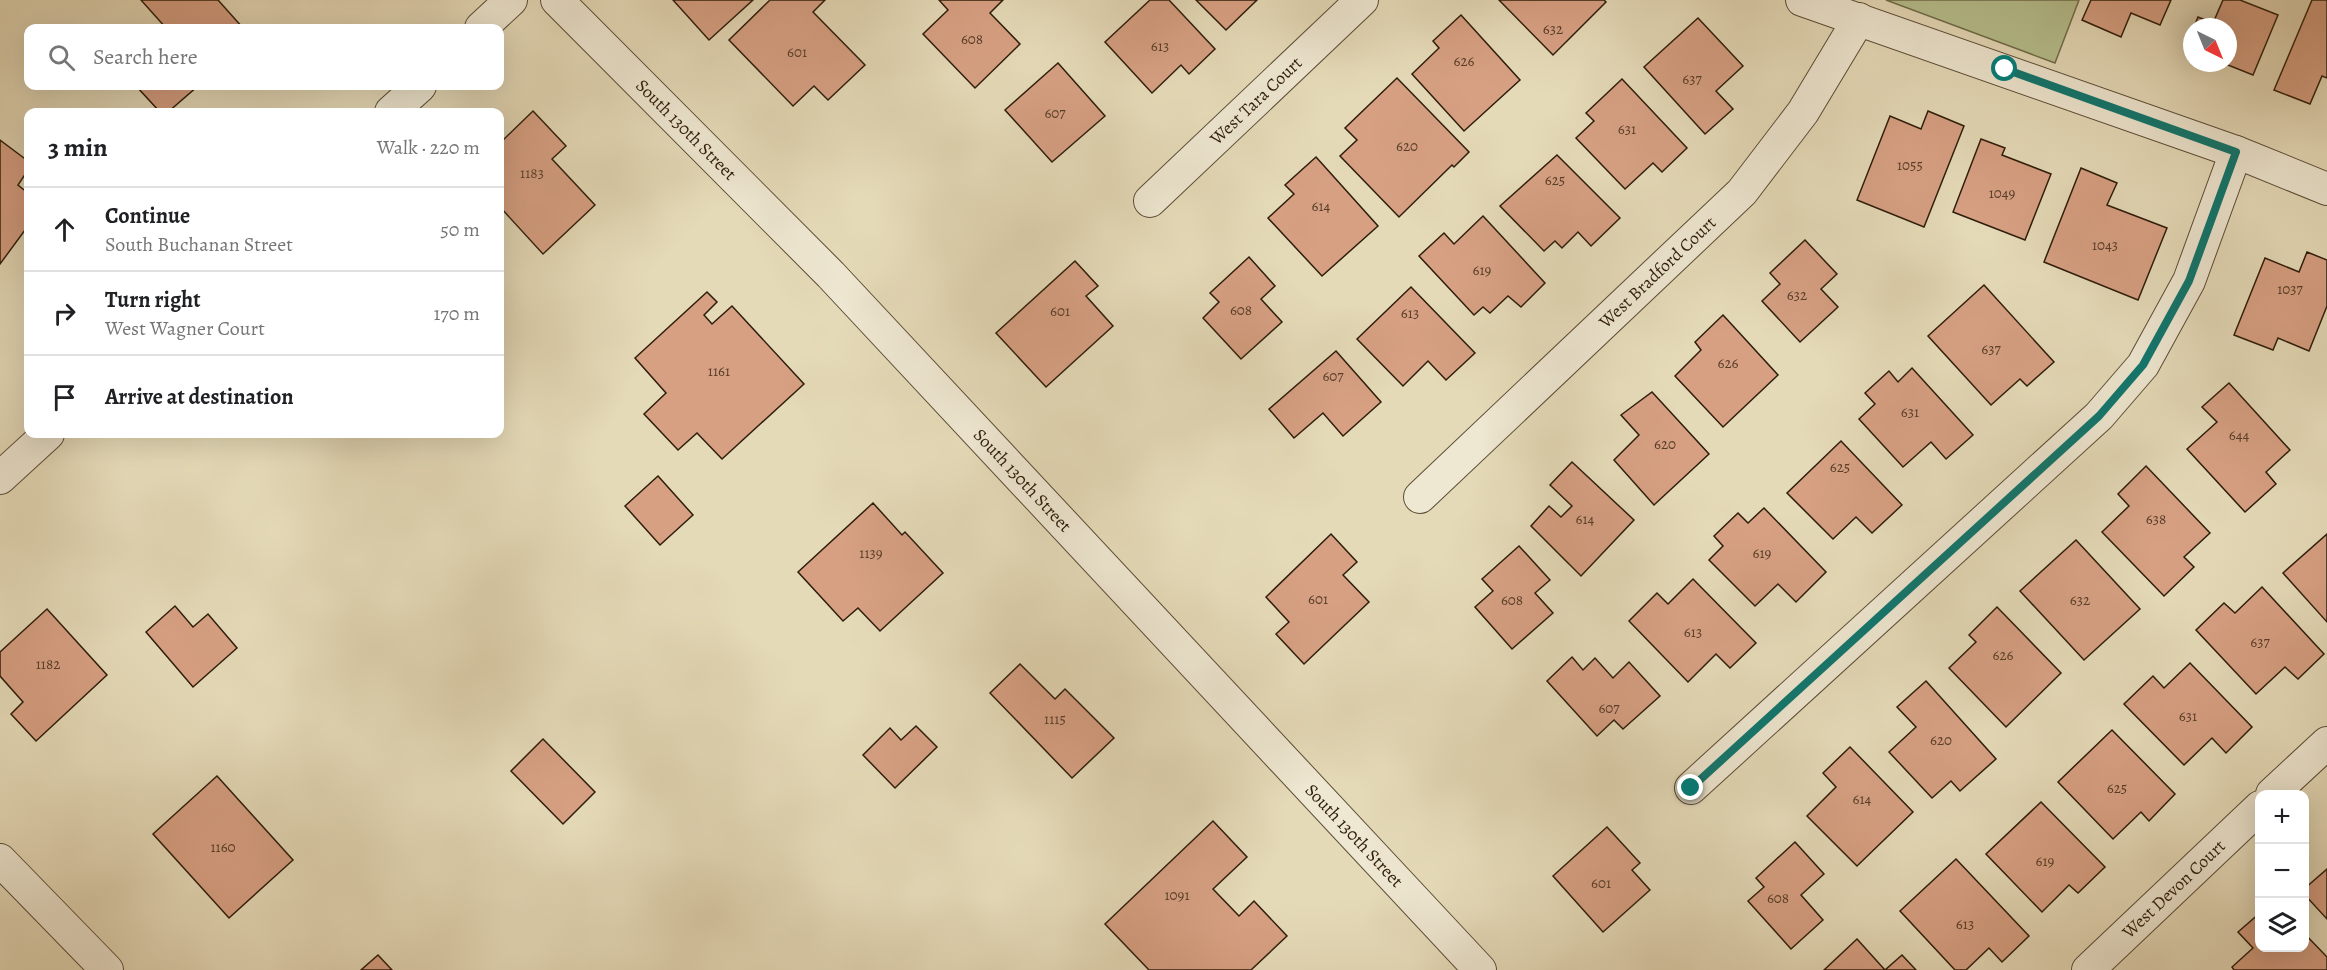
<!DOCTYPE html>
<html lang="en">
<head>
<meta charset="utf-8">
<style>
	body { margin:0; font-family:Alegreya,serif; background:#f2f2f2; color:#202124 }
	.controls { position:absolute; right:18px; bottom:18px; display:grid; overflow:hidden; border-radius:12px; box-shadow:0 6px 24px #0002 }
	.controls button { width:54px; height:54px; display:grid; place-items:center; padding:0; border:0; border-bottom:2px solid #e0e0e0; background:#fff; color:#202124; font:30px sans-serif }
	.compass { position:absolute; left:2183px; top:18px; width:54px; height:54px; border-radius:50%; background:#fff; box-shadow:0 6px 24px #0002; rotate:137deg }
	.stop { position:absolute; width:18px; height:18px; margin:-14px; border:4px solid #0f766e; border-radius:50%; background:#fff }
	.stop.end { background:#0f766e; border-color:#fff; box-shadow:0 2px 6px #0008 }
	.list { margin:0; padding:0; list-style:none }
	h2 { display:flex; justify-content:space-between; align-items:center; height:78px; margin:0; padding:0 24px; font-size:26px }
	h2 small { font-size:20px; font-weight:400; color:#757577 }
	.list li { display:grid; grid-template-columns:39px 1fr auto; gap:18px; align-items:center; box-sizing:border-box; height:84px; padding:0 24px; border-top:2px solid #e0e0e0 }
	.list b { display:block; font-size:22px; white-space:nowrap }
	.list p { margin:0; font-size:20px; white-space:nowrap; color:#757577 }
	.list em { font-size:20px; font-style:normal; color:#757577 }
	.icon { flex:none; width:33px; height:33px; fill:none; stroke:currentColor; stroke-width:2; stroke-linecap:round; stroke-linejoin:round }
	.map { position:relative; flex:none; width:2327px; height:970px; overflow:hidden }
	.search { position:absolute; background:#fff; box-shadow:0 6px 24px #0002; left:24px; top:24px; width:480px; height:66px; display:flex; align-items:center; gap:15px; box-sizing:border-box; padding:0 21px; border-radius:12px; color:#757577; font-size:22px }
	.panel { position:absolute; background:#fff; box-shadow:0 6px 24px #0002; left:24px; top:108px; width:480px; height:330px; border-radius:12px }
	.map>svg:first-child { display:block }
	.green { fill:#b6bf8e; stroke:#726e4c; stroke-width:1.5 }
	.building { fill:#d7a083; stroke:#2e1d0b; stroke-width:1.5 }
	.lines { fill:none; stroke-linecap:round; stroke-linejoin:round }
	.minor-casing { stroke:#5c4c36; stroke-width:34 }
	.minor { stroke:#eee7d1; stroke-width:32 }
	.route { stroke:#0f766e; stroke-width:8 }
	.labels { text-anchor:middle; stroke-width:5; stroke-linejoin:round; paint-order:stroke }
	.number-label { font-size:15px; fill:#583e29 }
	.street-label { font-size:18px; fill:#2e1d0b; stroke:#eee7d1 }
</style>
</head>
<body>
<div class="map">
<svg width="2327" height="970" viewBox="0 0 2327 970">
	<rect width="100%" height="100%" fill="#e5dab8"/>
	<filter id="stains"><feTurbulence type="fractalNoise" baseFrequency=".00333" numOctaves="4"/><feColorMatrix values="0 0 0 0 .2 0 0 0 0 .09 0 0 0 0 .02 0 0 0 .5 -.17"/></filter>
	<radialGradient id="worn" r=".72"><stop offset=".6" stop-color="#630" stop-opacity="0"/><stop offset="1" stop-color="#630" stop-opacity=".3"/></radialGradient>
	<path class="green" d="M 1886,0 L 2079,0 L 2055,63 Z"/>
	<g class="building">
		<path d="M 141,0 L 218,0 L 243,28 L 166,28 Z"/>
		<path d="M 673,0 L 753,0 L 709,40 Z"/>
		<path d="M 770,0 L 825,0 L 813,12 L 865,65 L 828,100 L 814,86 L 793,106 L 729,40 Z"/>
		<path d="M 939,0 L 1003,0 L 990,13 L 1020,44 L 975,88 L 923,34 L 948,10 Z"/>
		<path d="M 1150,0 L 1169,0 L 1215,49 L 1189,74 L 1181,65 L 1152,93 L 1105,42 Z"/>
		<path d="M 1196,0 L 1257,0 L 1226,30 Z"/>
		<path d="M 1499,0 L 1604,0 L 1606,2 L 1553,55 Z"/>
		<path d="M 2091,0 L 2171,0 L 2160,25 L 2131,13 L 2121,37 L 2082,20 Z"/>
		<path d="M 2223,0 L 2240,0 L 2278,15 L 2253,75 L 2223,63 L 2228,63 L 2228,27 L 2194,27 L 2198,17 L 2213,23 Z"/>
		<path d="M 2312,0 L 2327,0 L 2327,78 L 2322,76 L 2310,104 L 2274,90 Z"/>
		<path d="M 1461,15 L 1520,80 L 1464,131 L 1412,74 L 1439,48 L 1433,41 Z"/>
		<path d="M 1698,18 L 1743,66 L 1716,91 L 1733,109 L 1705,134 L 1644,67 Z"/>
		<path d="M 1058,63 L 1105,116 L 1052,162 L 1005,110 Z"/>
		<path d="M 1397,78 L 1469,152 L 1454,167 L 1452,165 L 1399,217 L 1340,156 L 1357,140 L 1345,128 Z"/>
		<path d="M 1622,79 L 1687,148 L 1662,172 L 1653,163 L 1625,189 L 1576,138 L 1594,121 L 1586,113 Z"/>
		<path d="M 136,86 L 198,86 L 168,112 L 160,112 Z"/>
		<path d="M 533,111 L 566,146 L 552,159 L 595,205 L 543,254 L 500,207 L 500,143 Z"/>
		<path d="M 1928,111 L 1964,126 L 1924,227 L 1857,200 L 1890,116 L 1921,129 Z"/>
		<path d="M 1981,139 L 2005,148 L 2002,155 L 2051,174 L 2025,240 L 1953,212 Z"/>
		<path d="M 0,140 L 28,161 L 28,170 L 18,185 L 28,193 L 28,226 L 0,264 Z"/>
		<path d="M 1557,155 L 1620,218 L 1591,246 L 1578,232 L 1562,248 L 1555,241 L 1544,251 L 1500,206 Z"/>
		<path d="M 1316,157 L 1378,226 L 1322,276 L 1268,218 L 1294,194 L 1285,185 Z"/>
		<path d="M 2081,168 L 2117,183 L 2107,205 L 2167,228 L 2138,300 L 2044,262 Z"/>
		<path d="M 1483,216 L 1545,283 L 1521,307 L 1508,296 L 1490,313 L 1483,307 L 1474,315 L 1419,256 L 1444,233 L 1454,244 Z"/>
		<path d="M 1805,240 L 1837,274 L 1821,289 L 1838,307 L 1800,342 L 1762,301 L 1780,284 L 1770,273 Z"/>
		<path d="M 2307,252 L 2327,260 L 2327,306 L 2309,351 L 2278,338 L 2273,350 L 2234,335 L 2265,258 L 2299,272 Z"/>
		<path d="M 1249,257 L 1275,286 L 1261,299 L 1282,322 L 1241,359 L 1203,318 L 1219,302 L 1210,293 Z"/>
		<path d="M 1075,261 L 1098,286 L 1086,296 L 1113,326 L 1046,387 L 996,333 Z"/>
		<path d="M 1984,285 L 2054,362 L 2027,386 L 2020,379 L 1991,405 L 1928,336 Z"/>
		<path d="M 1411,287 L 1475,353 L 1446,380 L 1428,361 L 1403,386 L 1357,339 Z"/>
		<path d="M 707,292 L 717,302 L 704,315 L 712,324 L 732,306 L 804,384 L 722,459 L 697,433 L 678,450 L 644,414 L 666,393 L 635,358 Z"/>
		<path d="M 1723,315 L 1778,375 L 1723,427 L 1675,376 L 1701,350 L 1695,342 Z"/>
		<path d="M 1336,351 L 1381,402 L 1343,436 L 1323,413 L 1294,438 L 1269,409 Z"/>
		<path d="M 1912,368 L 1973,435 L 1946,459 L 1931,442 L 1903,467 L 1859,419 L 1875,404 L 1865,393 L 1889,371 L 1898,382 Z"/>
		<path d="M 2229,383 L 2290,450 L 2266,472 L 2276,484 L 2245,512 L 2187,449 L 2217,422 L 2202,407 Z"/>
		<path d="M 1652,392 L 1709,454 L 1654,505 L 1614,460 L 1639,435 L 1621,415 Z"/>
		<path d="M 1841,441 L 1902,505 L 1872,533 L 1856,517 L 1833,539 L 1787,493 Z"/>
		<path d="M 1572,462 L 1634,520 L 1581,576 L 1531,526 L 1549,506 L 1561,517 L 1572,506 L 1550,485 Z"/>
		<path d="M 2146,466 L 2210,533 L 2184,557 L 2194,567 L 2164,596 L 2102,532 L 2129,506 L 2118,494 Z"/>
		<path d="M 658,476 L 693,515 L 660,545 L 625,506 Z"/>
		<path d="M 873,503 L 902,535 L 905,532 L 943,573 L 880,631 L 858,608 L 843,621 L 798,572 Z"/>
		<path d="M 1764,508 L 1826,572 L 1796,602 L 1778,584 L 1755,606 L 1709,560 L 1723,546 L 1714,536 L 1738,513 L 1748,523 Z"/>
		<path d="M 1331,534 L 1357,562 L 1343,575 L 1369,602 L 1304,664 L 1276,634 L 1289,622 L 1266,597 Z"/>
		<path d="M 2327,534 L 2327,622 L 2283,573 Z"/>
		<path d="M 2076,540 L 2140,609 L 2084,660 L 2020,591 Z"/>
		<path d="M 1519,546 L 1550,580 L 1535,593 L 1553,613 L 1512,649 L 1475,607 L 1493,591 L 1482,579 Z"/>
		<path d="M 1693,579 L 1756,643 L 1730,668 L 1716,654 L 1688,682 L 1629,621 L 1657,593 L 1668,604 Z"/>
		<path d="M 2262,587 L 2324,654 L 2298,679 L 2285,667 L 2256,694 L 2196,630 L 2224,603 L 2235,613 Z"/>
		<path d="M 175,606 L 193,627 L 208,614 L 237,648 L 193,687 L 146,632 Z"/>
		<path d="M 1997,607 L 2061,673 L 2006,727 L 1949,668 L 1976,642 L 1969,635 Z"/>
		<path d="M 47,609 L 107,675 L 36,741 L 11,714 L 23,702 L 0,676 L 0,652 Z"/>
		<path d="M 1572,657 L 1583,670 L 1595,658 L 1613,678 L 1629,662 L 1660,696 L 1623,729 L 1614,720 L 1597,736 L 1547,681 Z"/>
		<path d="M 2190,663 L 2252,727 L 2226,753 L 2212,738 L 2184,765 L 2124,704 L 2153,676 L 2164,688 Z"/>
		<path d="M 1020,664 L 1055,699 L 1065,689 L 1114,738 L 1072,778 L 990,693 Z"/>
		<path d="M 1926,681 L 1996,759 L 1960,791 L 1951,781 L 1932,798 L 1889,752 L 1916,727 L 1897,707 Z"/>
		<path d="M 916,726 L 937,747 L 895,788 L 863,755 L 890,728 L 901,740 Z"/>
		<path d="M 2112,730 L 2175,794 L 2149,821 L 2141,812 L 2113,839 L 2058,782 Z"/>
		<path d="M 543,739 L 595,792 L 563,824 L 511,771 Z"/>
		<path d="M 1850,747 L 1913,812 L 1857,866 L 1807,816 L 1836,787 L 1823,773 Z"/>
		<path d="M 217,776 L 293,860 L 229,918 L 153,834 Z"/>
		<path d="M 2041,802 L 2105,867 L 2078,893 L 2069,885 L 2042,912 L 1986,854 Z"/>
		<path d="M 1213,821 L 1247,857 L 1213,889 L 1239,916 L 1254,901 L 1287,936 L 1251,970 L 1149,970 L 1105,924 Z"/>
		<path d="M 1607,827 L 1640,863 L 1632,870 L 1650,890 L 1603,932 L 1553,876 Z"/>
		<path d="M 1795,842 L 1824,874 L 1801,895 L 1823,920 L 1791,949 L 1748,901 L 1764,887 L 1756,878 Z"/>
		<path d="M 1956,859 L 2029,936 L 2002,962 L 1989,948 L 1966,970 L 1955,970 L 1900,911 Z"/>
		<path d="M 2327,869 L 2327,919 L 2304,894 L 2304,889 Z"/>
		<path d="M 2260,913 L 2260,948 L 2304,948 L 2304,933 L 2327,957 L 2327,970 L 2234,970 L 2232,967 L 2253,948 L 2238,932 Z"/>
		<path d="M 1857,939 L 1885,970 L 1824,970 Z"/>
		<path d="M 378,955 L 392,970 L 361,970 Z"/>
		<path d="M 1902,955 L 1916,970 L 1885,970 Z"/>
	</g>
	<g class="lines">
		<g class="minor-casing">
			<g id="minor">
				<path id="s1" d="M 557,0 L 831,275 L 1480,970"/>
				<path d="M 1802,0 L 2236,152 L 2327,189"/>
				<path d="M 481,28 L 511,0"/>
				<path d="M 391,112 L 420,86"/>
				<path id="s2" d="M 1150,201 L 1362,0"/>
				<path d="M 0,478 L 48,434"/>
				<path id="s3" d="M 1420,497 L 1742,192 L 1803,112 L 1859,19"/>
				<path d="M 1691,788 L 2099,416 L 2143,365 L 2189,281 L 2236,152"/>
				<path d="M 2272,794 L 2327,743"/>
				<path d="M 0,860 L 107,970"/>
				<path id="s4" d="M 2088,970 L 2260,807"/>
			</g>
		</g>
		<use href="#minor" class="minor"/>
	</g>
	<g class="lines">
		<path class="route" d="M 1691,788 L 2099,416 L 2143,365 L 2189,281 L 2236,152 L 2005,69"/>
	</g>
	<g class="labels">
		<g class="number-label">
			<text x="1553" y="34">632</text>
			<text x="972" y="44">608</text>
			<text x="1160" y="51">613</text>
			<text x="797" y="57">601</text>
			<text x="1464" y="66">626</text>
			<text x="1692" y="84">637</text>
			<text x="1055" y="118">607</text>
			<text x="1627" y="134">631</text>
			<text x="1407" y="151">620</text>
			<text x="1910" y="170">1055</text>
			<text x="532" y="178">1183</text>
			<text x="1555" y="185">625</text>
			<text x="2002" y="198">1049</text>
			<text x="1321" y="211">614</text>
			<text x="2105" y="250">1043</text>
			<text x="1482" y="275">619</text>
			<text x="2290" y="294">1037</text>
			<text x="1797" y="300">632</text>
			<text x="1241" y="315">608</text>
			<text x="1060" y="316">601</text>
			<text x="1410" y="318">613</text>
			<text x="1991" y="354">637</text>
			<text x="1728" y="368">626</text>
			<text x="719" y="376">1161</text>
			<text x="1333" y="381">607</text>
			<text x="1910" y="417">631</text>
			<text x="2239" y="440">644</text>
			<text x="1665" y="449">620</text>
			<text x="1840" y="472">625</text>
			<text x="1585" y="524">614</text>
			<text x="2156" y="524">638</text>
			<text x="871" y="558">1139</text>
			<text x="1762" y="558">619</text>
			<text x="1318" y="604">601</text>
			<text x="1512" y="605">608</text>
			<text x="2080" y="605">632</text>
			<text x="1693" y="637">613</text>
			<text x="2260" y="647">637</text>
			<text x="2003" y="660">626</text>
			<text x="48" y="669">1182</text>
			<text x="1609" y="713">607</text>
			<text x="2188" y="721">631</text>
			<text x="1055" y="724">1115</text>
			<text x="1941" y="745">620</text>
			<text x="2117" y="793">625</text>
			<text x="1862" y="804">614</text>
			<text x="223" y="852">1160</text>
			<text x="2045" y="866">619</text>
			<text x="1601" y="888">601</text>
			<text x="1177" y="900">1091</text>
			<text x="1778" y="903">608</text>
			<text x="1965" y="929">613</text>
		</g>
		<g class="street-label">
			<text dy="6" stroke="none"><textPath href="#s2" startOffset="146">West Tara Court</textPath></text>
			<text dy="6" stroke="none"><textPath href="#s1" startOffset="183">South 130th Street</textPath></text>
			<text dy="6" stroke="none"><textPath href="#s3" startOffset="327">West Bradford Court</textPath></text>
			<text dy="6" stroke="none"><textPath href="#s1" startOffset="669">South 130th Street</textPath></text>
			<text dy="6" stroke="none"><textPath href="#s1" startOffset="1155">South 130th Street</textPath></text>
			<text dy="6" stroke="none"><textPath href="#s4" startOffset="118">West Devon Court</textPath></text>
		</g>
	</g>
	<rect width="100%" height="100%" filter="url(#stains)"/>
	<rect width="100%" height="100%" fill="url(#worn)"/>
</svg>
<div class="controls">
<button>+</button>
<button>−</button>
<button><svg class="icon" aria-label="layers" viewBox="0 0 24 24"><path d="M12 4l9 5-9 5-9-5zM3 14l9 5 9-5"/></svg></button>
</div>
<svg class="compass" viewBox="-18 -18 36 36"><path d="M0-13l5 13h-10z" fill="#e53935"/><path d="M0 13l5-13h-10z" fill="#757577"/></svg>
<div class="stop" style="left:2005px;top:69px"></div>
<div class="stop end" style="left:1691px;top:788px"></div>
<div class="search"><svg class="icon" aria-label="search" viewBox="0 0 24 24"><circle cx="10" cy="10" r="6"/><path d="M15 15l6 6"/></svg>Search here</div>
<section class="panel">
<h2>3 min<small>Walk · 220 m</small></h2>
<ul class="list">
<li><svg class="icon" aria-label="ahead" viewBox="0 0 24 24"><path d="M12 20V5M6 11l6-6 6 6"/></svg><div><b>Continue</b><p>South Buchanan Street</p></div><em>50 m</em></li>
<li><svg class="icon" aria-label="right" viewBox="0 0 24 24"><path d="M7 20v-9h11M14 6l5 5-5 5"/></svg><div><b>Turn right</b><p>West Wagner Court</p></div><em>170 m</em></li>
<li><svg class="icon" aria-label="arrive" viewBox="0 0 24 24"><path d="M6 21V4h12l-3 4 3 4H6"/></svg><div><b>Arrive at destination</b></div></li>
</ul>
</section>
</div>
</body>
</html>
